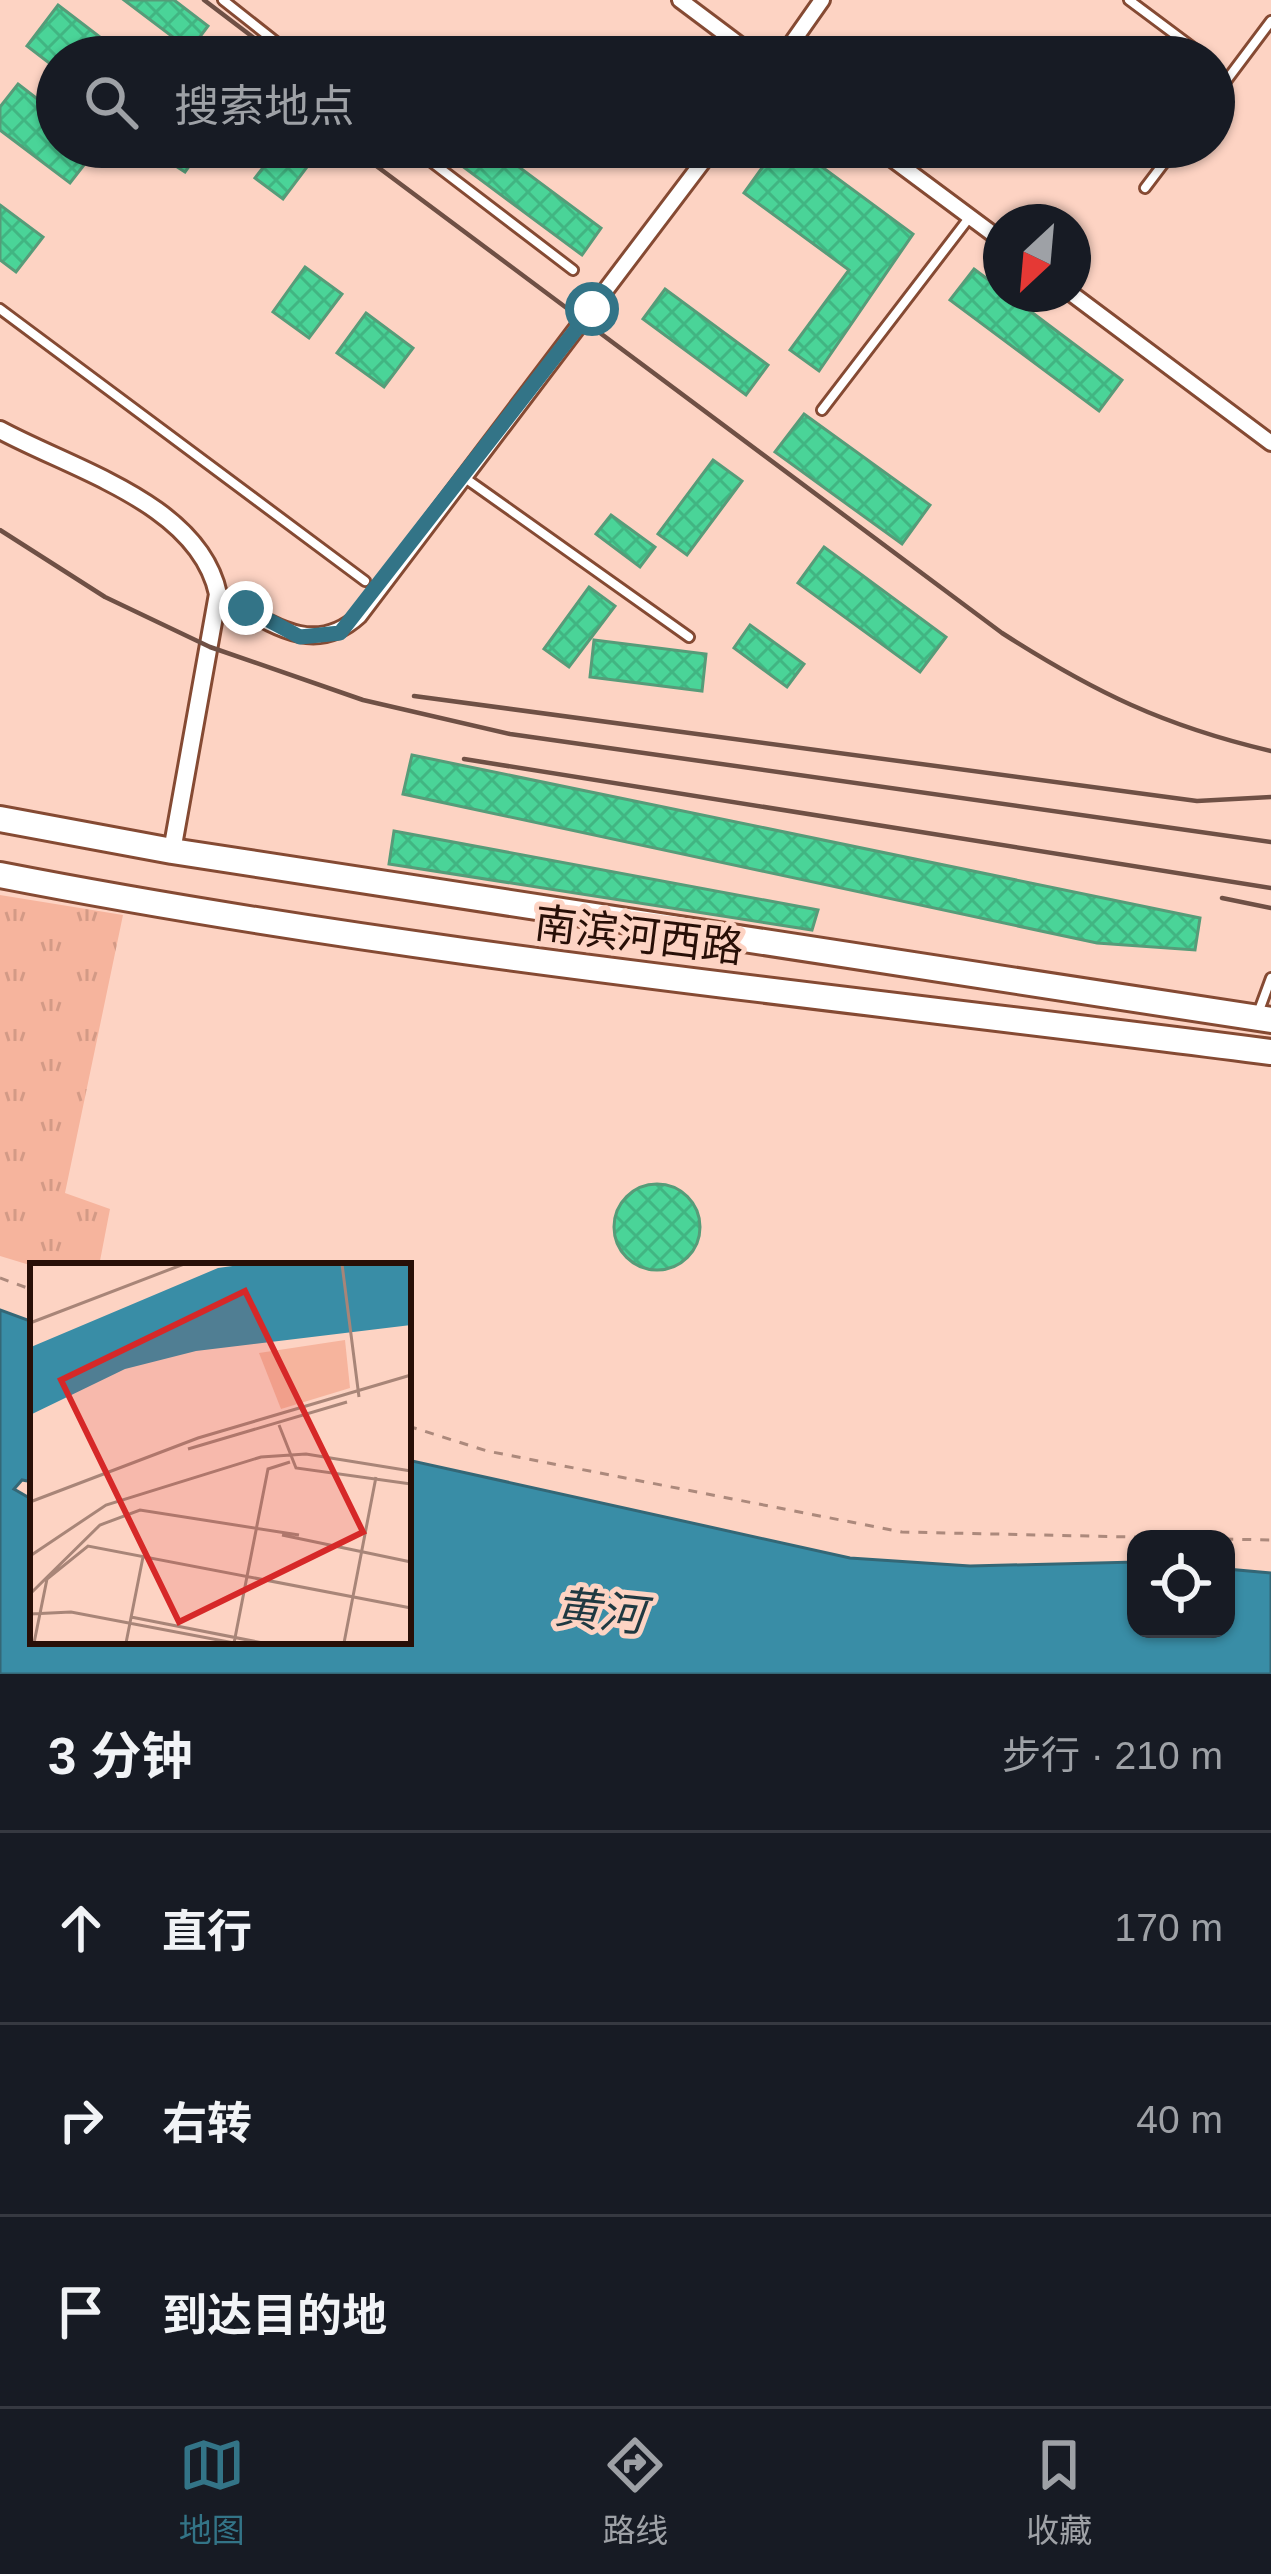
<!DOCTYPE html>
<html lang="zh">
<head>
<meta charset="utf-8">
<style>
	body { margin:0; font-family:Arial,"Noto Sans SC",sans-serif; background:#20242c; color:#f1f3f6 }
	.controls { position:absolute; right:36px; bottom:36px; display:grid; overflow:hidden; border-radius:24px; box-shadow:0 3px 9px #0004 }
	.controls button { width:108px; height:108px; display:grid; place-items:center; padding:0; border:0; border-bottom:3px solid #363941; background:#171b24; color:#f1f3f6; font:60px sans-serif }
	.compass { position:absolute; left:983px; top:204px; width:108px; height:108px; border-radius:50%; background:#171b24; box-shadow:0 3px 9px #0004; rotate:206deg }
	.stop { position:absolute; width:36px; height:36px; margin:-27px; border:9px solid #337487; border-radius:50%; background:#fff }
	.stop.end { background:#337487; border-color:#fff; box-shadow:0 3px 12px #0008 }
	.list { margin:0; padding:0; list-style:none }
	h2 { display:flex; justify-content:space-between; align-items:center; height:156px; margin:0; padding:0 48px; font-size:51px }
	h2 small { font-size:39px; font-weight:400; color:#9ea1a6 }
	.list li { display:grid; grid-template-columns:78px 1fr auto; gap:36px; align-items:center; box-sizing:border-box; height:192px; padding:0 48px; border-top:3px solid #363941 }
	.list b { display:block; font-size:45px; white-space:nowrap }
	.list em { font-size:39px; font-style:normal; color:#9ea1a6 }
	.icon { flex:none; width:66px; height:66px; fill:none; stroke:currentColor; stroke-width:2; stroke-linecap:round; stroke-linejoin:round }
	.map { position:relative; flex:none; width:1271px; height:1674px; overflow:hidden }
	.search { position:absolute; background:#171b24; box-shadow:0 3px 9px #0004; left:36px; right:36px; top:36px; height:132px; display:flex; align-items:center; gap:30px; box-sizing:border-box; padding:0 42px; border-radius:66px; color:#9ea1a6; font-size:45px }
	.sheet { height:732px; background:#171b24 }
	nav { display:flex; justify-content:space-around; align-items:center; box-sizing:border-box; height:168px; border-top:3px solid #363941; background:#171b24; font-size:33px; color:#9ea1a6 }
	nav a { display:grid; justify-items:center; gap:6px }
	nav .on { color:#337487 }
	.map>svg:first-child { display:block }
	.park { fill:url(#park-tufts) }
	.water { fill:#398da6; stroke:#346776; stroke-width:3 }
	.building { fill:url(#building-cross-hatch); stroke:#569c79; stroke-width:3 }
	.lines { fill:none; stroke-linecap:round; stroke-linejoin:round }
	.service-casing { stroke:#854a33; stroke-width:14 }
	.minor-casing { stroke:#854a33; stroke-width:20 }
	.tertiary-casing { stroke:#854a33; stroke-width:22 }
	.trunk-casing { stroke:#854a33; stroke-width:30 }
	.path { stroke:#ac897c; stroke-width:3; stroke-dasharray:9 9; stroke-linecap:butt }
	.service { stroke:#fff; stroke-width:8 }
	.minor { stroke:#fff; stroke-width:14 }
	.tertiary { stroke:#fff; stroke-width:16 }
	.trunk { stroke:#fff; stroke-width:24 }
	.rail { stroke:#6f5045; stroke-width:4.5 }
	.route { stroke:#337487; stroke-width:15 }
	.labels { text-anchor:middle; stroke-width:10; stroke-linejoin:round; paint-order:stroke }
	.street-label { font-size:42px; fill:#280f07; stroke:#fdd3c3 }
	.water-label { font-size:45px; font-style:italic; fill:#1f3941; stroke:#fdd3c3 }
	.inset-road { fill:none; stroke:#a88578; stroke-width:3 }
	.view { fill:#d62828; fill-opacity:0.15; stroke:#d62828; stroke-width:6 }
	.inset-edge { fill:none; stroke:#280f07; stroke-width:6 }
</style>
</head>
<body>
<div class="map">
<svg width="1271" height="1674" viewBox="0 0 1271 1674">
	<defs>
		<pattern id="park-tufts" width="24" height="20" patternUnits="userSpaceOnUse" patternTransform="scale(3)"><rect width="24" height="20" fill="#f6b49d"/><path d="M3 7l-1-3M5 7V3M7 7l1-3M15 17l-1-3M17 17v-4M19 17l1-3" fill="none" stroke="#d39a86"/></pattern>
		<pattern id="building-cross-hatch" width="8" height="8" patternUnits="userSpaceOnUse" patternTransform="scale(3)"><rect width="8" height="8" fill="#4ad498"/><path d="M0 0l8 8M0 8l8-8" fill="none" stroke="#41b582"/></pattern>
	</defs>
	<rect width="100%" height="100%" fill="#fdd3c3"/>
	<path class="park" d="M 0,895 L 123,915 L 65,1193 L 110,1209 L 99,1266 L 33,1266 L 0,1256 Z"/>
	<path class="water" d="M 0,1310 L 33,1322 L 33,1482 L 22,1480 L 14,1489 L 33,1500 L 33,1641 L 408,1641 L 408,1460 L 850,1558 L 970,1566 L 1136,1562 L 1136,1629 L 1226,1629 L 1226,1569 L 1271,1573 L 1271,1674 L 0,1674 Z"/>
	<g class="building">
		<path d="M 124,0 L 174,0 L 208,26 L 190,50 Z"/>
		<path d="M 58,5 L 126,57 L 57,57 L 57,69 L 27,46 Z"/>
		<path d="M 18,84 L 57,114 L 57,147 L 98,147 L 70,183 L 0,130 L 0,107 Z"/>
		<path d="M 174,147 L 203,147 L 185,172 L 165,159 Z"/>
		<path d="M 279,147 L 322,147 L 283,199 L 255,178 Z"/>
		<path d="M 463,147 L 492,147 L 601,228 L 582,255 L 454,160 Z"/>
		<path d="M 777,147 L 795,147 L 913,234 L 819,371 L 790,350 L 849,270 L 744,193 Z"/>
		<path d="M 0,205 L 43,237 L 16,272 L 0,260 Z"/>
		<path d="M 305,267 L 342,294 L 309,338 L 273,312 Z"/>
		<path d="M 974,269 L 1122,380 L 1099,411 L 950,300 Z"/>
		<path d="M 665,289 L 768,365 L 746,395 L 643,319 Z"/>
		<path d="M 366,313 L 413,348 L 384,387 L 337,353 Z"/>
		<path d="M 804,414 L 930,505 L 902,544 L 775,452 Z"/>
		<path d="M 713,460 L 742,481 L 687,555 L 658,534 Z"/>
		<path d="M 611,515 L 655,547 L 640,567 L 596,534 Z"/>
		<path d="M 824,547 L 946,637 L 920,672 L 798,583 Z"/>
		<path d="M 589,587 L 615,606 L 569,667 L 544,649 Z"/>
		<path d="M 750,625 L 804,664 L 787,687 L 734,648 Z"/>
		<path d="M 594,640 L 706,654 L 702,691 L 590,677 Z"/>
		<path d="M 412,755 L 1200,918 L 1195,950 L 1097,943 L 403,794 Z"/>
		<path d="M 394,831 L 818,910 L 812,930 L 389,864 Z"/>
		<circle cx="657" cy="1227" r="43"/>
	</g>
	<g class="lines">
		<g class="service-casing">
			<g id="service">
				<path d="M 223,0 L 295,57"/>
				<path d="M 1129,0 L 1200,53"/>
				<path d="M 1214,97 L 1271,21"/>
				<path d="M 412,147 L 573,270"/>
				<path d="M 1145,188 L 1176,147"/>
				<path d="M 0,309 L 365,581"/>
				<path d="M 822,410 L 969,218"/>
				<path d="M 465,478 L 689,637"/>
				<path d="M 1257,1016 L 1271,978"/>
			</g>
		</g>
		<g class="minor-casing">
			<g id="minor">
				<path d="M 680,0 L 756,57"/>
				<path d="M 782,57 L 822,0"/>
				<path d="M 876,147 L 1001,240"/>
				<path d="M 1072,294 L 1271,443"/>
				<path d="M 218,594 C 265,619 311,660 359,616 L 714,147"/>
			</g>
		</g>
		<g class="tertiary-casing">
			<path id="tertiary" d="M 0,430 C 74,470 199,504 218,594 L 172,851"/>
		</g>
		<g class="trunk-casing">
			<g id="trunk">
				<path d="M 0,819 L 172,851 L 1271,1020"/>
				<path d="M 0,875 C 420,957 847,997 1271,1052"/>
			</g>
		</g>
		<g class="path">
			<path d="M 0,1278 L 33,1290"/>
			<path d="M 408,1426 L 487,1451 L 902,1532 L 1271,1540"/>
		</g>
		<use href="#service" class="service"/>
		<use href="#minor" class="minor"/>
		<use href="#tertiary" class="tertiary"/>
		<use href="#trunk" class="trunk"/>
		<g class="rail">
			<path d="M 204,0 L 279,57"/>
			<path d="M 367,159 L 1002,633 C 1094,692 1164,726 1271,751"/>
			<path d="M 0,530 L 105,597 L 210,647 L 363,700 L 510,734 L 1271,842"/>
			<path d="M 414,696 L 1197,801 L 1271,797"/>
			<path d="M 464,759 L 1271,888"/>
			<path d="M 1222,898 L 1271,908"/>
		</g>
	</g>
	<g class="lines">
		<path class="route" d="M 246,608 L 300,637 L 340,633 L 592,309"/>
	</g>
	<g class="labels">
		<g class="street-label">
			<text transform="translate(639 935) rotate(7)" y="15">南滨河西路</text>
		</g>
		<g class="water-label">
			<text transform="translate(600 1611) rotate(6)" y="16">黄河</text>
		</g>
	</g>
	<g transform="translate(30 1263)">
		<rect width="381" height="381" fill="#fdd3c3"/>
		<path d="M 315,77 L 320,125 L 251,146 L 229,90 Z" fill="#f6b49d"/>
		<path d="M 217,1 L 381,1 L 381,62 L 166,88 L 95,106 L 0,152 L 1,84 L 188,5 Z" fill="#398da6"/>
		<path class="inset-road" d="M 312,1 L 329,134M 0,60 L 154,1M 249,162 L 266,205 L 381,221M 158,186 L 317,139M 0,239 L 168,175 L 381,112M 252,272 L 381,299M 0,293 L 76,242 L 231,194 L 276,191 L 381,208M 0,331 L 70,262 L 110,247 L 269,272M 0,351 L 41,349 L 204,380M 101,354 L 233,380M 4,380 L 17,316 L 58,283 L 381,345M 96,380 L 113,294M 204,380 L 238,206 L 260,199M 314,380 L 346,214"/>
		<path class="view" d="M 215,28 L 333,269 L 149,359 L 31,117 Z"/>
		<rect width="381" height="381" class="inset-edge"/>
	</g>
</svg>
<div class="controls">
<button><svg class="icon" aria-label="locate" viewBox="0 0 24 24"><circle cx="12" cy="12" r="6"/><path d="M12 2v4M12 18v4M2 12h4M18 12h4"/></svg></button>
</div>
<svg class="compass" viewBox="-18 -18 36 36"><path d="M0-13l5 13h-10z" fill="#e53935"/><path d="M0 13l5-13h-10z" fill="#9ea1a6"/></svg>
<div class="stop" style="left:592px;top:309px"></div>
<div class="stop end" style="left:246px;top:608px"></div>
<div class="search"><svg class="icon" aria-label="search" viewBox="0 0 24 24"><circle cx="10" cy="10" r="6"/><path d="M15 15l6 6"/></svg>搜索地点</div>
</div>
<section class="sheet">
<h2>3 分钟<small>步行 · 210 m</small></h2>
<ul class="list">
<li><svg class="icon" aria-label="ahead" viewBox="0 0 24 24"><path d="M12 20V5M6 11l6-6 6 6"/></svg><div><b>直行</b></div><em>170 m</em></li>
<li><svg class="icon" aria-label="right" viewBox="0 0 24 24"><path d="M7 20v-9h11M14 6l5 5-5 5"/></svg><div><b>右转</b></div><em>40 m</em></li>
<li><svg class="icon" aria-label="arrive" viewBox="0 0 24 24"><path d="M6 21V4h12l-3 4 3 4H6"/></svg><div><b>到达目的地</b></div></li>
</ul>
</section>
<nav>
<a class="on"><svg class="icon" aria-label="map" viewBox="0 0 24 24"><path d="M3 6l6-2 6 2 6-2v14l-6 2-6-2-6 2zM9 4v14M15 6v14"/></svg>地图</a>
<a><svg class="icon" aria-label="directions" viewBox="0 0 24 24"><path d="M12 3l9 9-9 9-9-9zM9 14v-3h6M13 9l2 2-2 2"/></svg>路线</a>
<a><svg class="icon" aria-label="saved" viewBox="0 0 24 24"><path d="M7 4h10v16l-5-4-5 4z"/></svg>收藏</a>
</nav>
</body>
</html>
